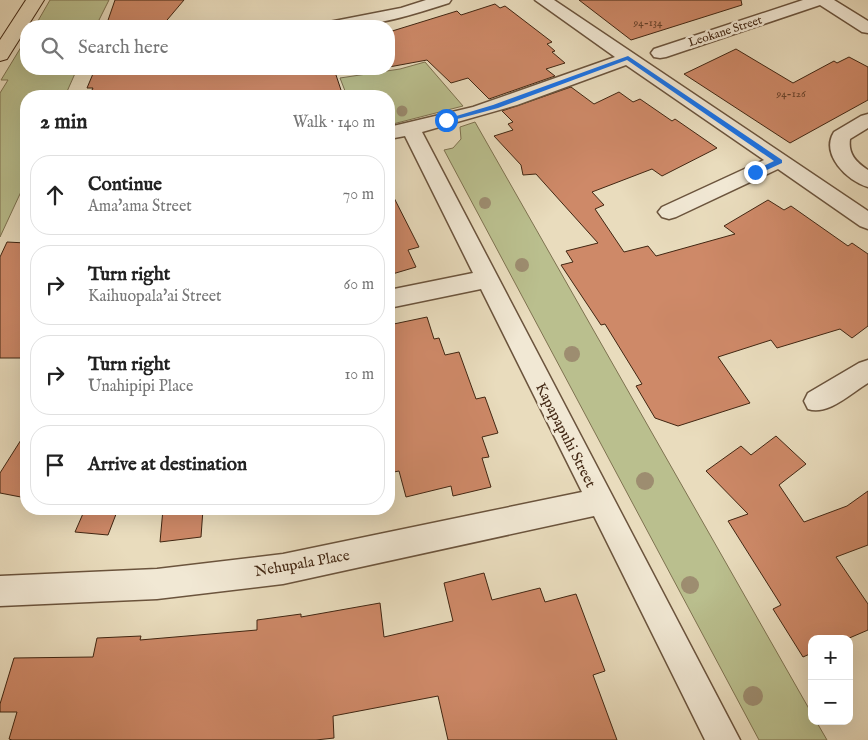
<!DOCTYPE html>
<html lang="en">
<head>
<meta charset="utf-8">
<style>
	body { margin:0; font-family:"IM FELL English",serif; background:#f6f6f6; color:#222 }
	.controls { position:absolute; right:15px; bottom:15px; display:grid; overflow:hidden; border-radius:10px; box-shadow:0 5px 20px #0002 }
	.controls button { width:45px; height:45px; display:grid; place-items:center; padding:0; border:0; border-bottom:1px solid #e0e0e0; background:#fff; color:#222; font:25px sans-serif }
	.stop { position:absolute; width:15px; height:15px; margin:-11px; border:4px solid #1a73e8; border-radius:50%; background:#fff }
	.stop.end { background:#1a73e8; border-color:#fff; box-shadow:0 1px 5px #0008 }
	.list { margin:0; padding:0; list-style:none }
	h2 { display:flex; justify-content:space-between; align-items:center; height:65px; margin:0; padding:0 20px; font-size:21px }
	h2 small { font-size:16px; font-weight:400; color:#767676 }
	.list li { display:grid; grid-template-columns:32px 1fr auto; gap:15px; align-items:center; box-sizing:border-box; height:80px; margin:0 10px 10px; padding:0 10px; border:1px solid #e0e0e0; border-radius:20px }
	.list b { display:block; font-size:19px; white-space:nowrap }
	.list p { margin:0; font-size:16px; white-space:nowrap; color:#767676 }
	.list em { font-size:16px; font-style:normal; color:#767676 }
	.icon { flex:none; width:28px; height:28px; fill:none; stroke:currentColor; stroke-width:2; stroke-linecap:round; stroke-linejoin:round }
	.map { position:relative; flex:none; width:868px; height:740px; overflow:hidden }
	.search { position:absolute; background:#fff; box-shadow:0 5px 20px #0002; left:20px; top:20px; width:375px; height:55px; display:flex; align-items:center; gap:12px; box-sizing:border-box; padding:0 18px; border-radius:20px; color:#767676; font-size:19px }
	.panel { position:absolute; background:#fff; box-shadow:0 5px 20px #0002; left:20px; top:90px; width:375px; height:425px; border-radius:20px }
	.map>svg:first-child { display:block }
	.green { fill:#babf8e; stroke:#7e7250 }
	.building { fill:#ce8968; stroke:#412612 }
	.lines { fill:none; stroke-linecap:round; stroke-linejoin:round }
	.minor-casing { stroke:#6b543d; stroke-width:3 }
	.trunk-casing { stroke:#412612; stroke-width:2 }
	.minor { fill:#f1e8d4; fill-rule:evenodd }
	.trunk { fill:#e9dcbd; fill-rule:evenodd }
	.tree { fill:#9d8d70 }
	.route { fill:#1a73e8 }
	.labels { text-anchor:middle; stroke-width:5; stroke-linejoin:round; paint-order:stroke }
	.far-number-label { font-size:11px; fill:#643f28 }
	.far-street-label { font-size:12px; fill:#412612; stroke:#f1e8d4 }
	.street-label { font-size:15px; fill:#412612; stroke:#f1e8d4 }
</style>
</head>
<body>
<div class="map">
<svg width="868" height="740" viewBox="0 0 868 740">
	<rect width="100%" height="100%" fill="#e9dcbd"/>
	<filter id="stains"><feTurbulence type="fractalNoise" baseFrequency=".004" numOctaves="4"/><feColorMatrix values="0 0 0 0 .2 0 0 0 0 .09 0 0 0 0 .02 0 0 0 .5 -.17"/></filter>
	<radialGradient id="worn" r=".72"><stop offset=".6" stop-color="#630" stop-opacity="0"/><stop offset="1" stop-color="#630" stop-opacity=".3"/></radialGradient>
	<g class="green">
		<path d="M 50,0 L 109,0 L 96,26 L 35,26 Z"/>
		<path d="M 26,39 L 26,69 L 77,69 L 65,96 L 26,96 L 26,181 L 0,237 L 0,93 L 8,80 L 1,80 Z"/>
		<path d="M 425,62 L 463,106 L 389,125 L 389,96 L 347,96 L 340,78 L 400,69 Z"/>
		<path d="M 475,122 L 812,714 L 812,721 L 816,721 L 827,740 L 759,740 L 444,150 L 453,148 L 461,139 L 460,127 Z"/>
	</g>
	<g class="building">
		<path d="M 115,0 L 184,0 L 162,26 L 106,26 Z"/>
		<path d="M 579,0 L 741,0 L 742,5 L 631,40 Z"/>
		<path d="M 495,4 L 500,8 L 505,6 L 552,42 L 547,44 L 555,51 L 552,52 L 565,63 L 546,69 L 555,76 L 489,99 L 468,78 L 451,83 L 427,60 L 389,67 L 389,32 L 457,11 L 461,15 Z"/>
		<path d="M 736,49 L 793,83 L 834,61 L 837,63 L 849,57 L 868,67 L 868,100 L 790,143 L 684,74 Z"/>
		<path d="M 95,69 L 334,69 L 343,96 L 89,96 L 93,88 L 87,88 Z"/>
		<path d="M 571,87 L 594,104 L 619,92 L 633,102 L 640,99 L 672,121 L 675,119 L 717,148 L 662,176 L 652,169 L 592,192 L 604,205 L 595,209 L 624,252 L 648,246 L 656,256 L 735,234 L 724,226 L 768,200 L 784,210 L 791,206 L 848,246 L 852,243 L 868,254 L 868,326 L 852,338 L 840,329 L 777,348 L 771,340 L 718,357 L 750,403 L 678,426 L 655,418 L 636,386 L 642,384 L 605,324 L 601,325 L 561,265 L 573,262 L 566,251 L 598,243 L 536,174 L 523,175 L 521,165 L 494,136 L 513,130 L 508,124 L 513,122 L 502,111 Z"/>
		<path d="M 389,188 L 419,247 L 408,250 L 416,267 L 389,275 Z"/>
		<path d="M 7,242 L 26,243 L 26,358 L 0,358 L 0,257 Z"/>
		<path d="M 427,317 L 434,339 L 439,338 L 445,355 L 459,352 L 476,399 L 485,397 L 498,433 L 482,437 L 489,457 L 482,458 L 491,487 L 453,496 L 451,486 L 406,497 L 399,471 L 389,473 L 389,325 Z"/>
		<path d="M 26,432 L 26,498 L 0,493 L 0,473 Z"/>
		<path d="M 776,436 L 806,464 L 779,485 L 804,522 L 847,506 L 868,491 L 868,545 L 836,557 L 868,604 L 868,630 L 847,639 L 812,639 L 812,653 L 803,657 L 773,609 L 781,605 L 728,521 L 748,514 L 706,471 L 741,446 L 751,455 Z"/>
		<path d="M 85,509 L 118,509 L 108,535 L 75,532 Z"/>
		<path d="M 163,509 L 203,509 L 201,537 L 160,542 Z"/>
		<path d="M 484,573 L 492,600 L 540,588 L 545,602 L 576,594 L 605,671 L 593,675 L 617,740 L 448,740 L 438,696 L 333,716 L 334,738 L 316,740 L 12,740 L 9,739 L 17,712 L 0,712 L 0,704 L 14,658 L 93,657 L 97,638 L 141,636 L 140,640 L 257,630 L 257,620 L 301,614 L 301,617 L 380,603 L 384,637 L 453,621 L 444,583 Z"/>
	</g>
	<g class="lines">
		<g class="minor-casing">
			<g id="minor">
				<path d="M 426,0 L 451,0 L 449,3 C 409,16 368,29 327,26 L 329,22 L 401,8 Z"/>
				<path d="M 535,0 L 554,0 L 868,211 L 868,229 L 860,226 L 778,169 L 676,217 L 669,219 L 662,217 L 658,212 L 662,207 L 764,160 L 626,65 L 517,105 L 422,132 L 740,740 L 705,740 L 594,516 L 283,584 L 157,599 L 0,606 L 0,576 L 157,569 L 283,554 L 582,492 L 481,289 L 389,308 L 389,290 L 473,273 L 405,136 L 389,139 L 389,127 L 473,107 L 615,57 Z"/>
				<path d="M 803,0 L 834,0 L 868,21 L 868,33 L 862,32 L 820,5 L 666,57 L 660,58 L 654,57 L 651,53 L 654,49 Z"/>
				<path d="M 868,114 L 868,128 L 850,139 C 848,154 856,162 868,170 L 868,187 C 847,181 820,154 834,132 L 861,116 Z"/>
				<path d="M 868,360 L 868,383 C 851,393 828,416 808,409 L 804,401 L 808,393 L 859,363 Z"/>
			</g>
		</g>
		<g class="trunk-casing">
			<path id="trunk" d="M 26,0 L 44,0 L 7,59 L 0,61 L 0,40 Z"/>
		</g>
		<use href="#minor" class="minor"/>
		<use href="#trunk" class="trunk"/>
	</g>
	<g class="tree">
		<circle cx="402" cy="111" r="5.5"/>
		<circle cx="485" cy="203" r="6"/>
		<circle cx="522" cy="265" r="7"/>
		<circle cx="572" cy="354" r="8"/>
		<circle cx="645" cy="481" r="9"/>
		<circle cx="690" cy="585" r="9"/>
		<circle cx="753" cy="696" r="10"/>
	</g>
	<path class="route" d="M 628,56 L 782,160 L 782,163 L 758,174 L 753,174 L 753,171 L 774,161 L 627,60 L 498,108 L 446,122 L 443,120 L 493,105 Z"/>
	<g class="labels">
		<g class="far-number-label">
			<text x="648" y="26">94-134</text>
			<text x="791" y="97">94-126</text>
		</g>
		<g class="far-street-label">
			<text transform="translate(725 31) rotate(-18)" y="4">Leokane Street</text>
		</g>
		<g class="street-label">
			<text transform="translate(566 435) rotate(63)" y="5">Kapapapuhi Street</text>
			<text transform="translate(302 563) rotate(-10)" y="5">Nehupala Place</text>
		</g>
	</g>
	<rect width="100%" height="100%" filter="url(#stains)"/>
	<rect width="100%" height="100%" fill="url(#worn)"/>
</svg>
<div class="controls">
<button>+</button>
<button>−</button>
</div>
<div class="stop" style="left:446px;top:120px"></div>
<div class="stop end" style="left:755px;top:172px"></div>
<div class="search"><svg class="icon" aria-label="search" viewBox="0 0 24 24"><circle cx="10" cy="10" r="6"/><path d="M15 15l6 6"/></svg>Search here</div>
<section class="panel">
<h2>2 min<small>Walk · 140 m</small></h2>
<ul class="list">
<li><svg class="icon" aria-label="ahead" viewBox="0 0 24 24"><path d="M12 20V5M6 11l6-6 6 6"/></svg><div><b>Continue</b><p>Ama'ama Street</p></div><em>70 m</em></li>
<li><svg class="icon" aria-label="right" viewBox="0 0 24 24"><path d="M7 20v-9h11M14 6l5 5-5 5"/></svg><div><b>Turn right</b><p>Kaihuopala'ai Street</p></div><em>60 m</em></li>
<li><svg class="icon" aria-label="right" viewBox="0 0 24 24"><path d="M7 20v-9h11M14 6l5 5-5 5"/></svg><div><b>Turn right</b><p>Unahipipi Place</p></div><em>10 m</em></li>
<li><svg class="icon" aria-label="arrive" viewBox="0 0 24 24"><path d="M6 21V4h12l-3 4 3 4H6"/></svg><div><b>Arrive at destination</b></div></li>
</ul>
</section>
</div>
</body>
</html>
